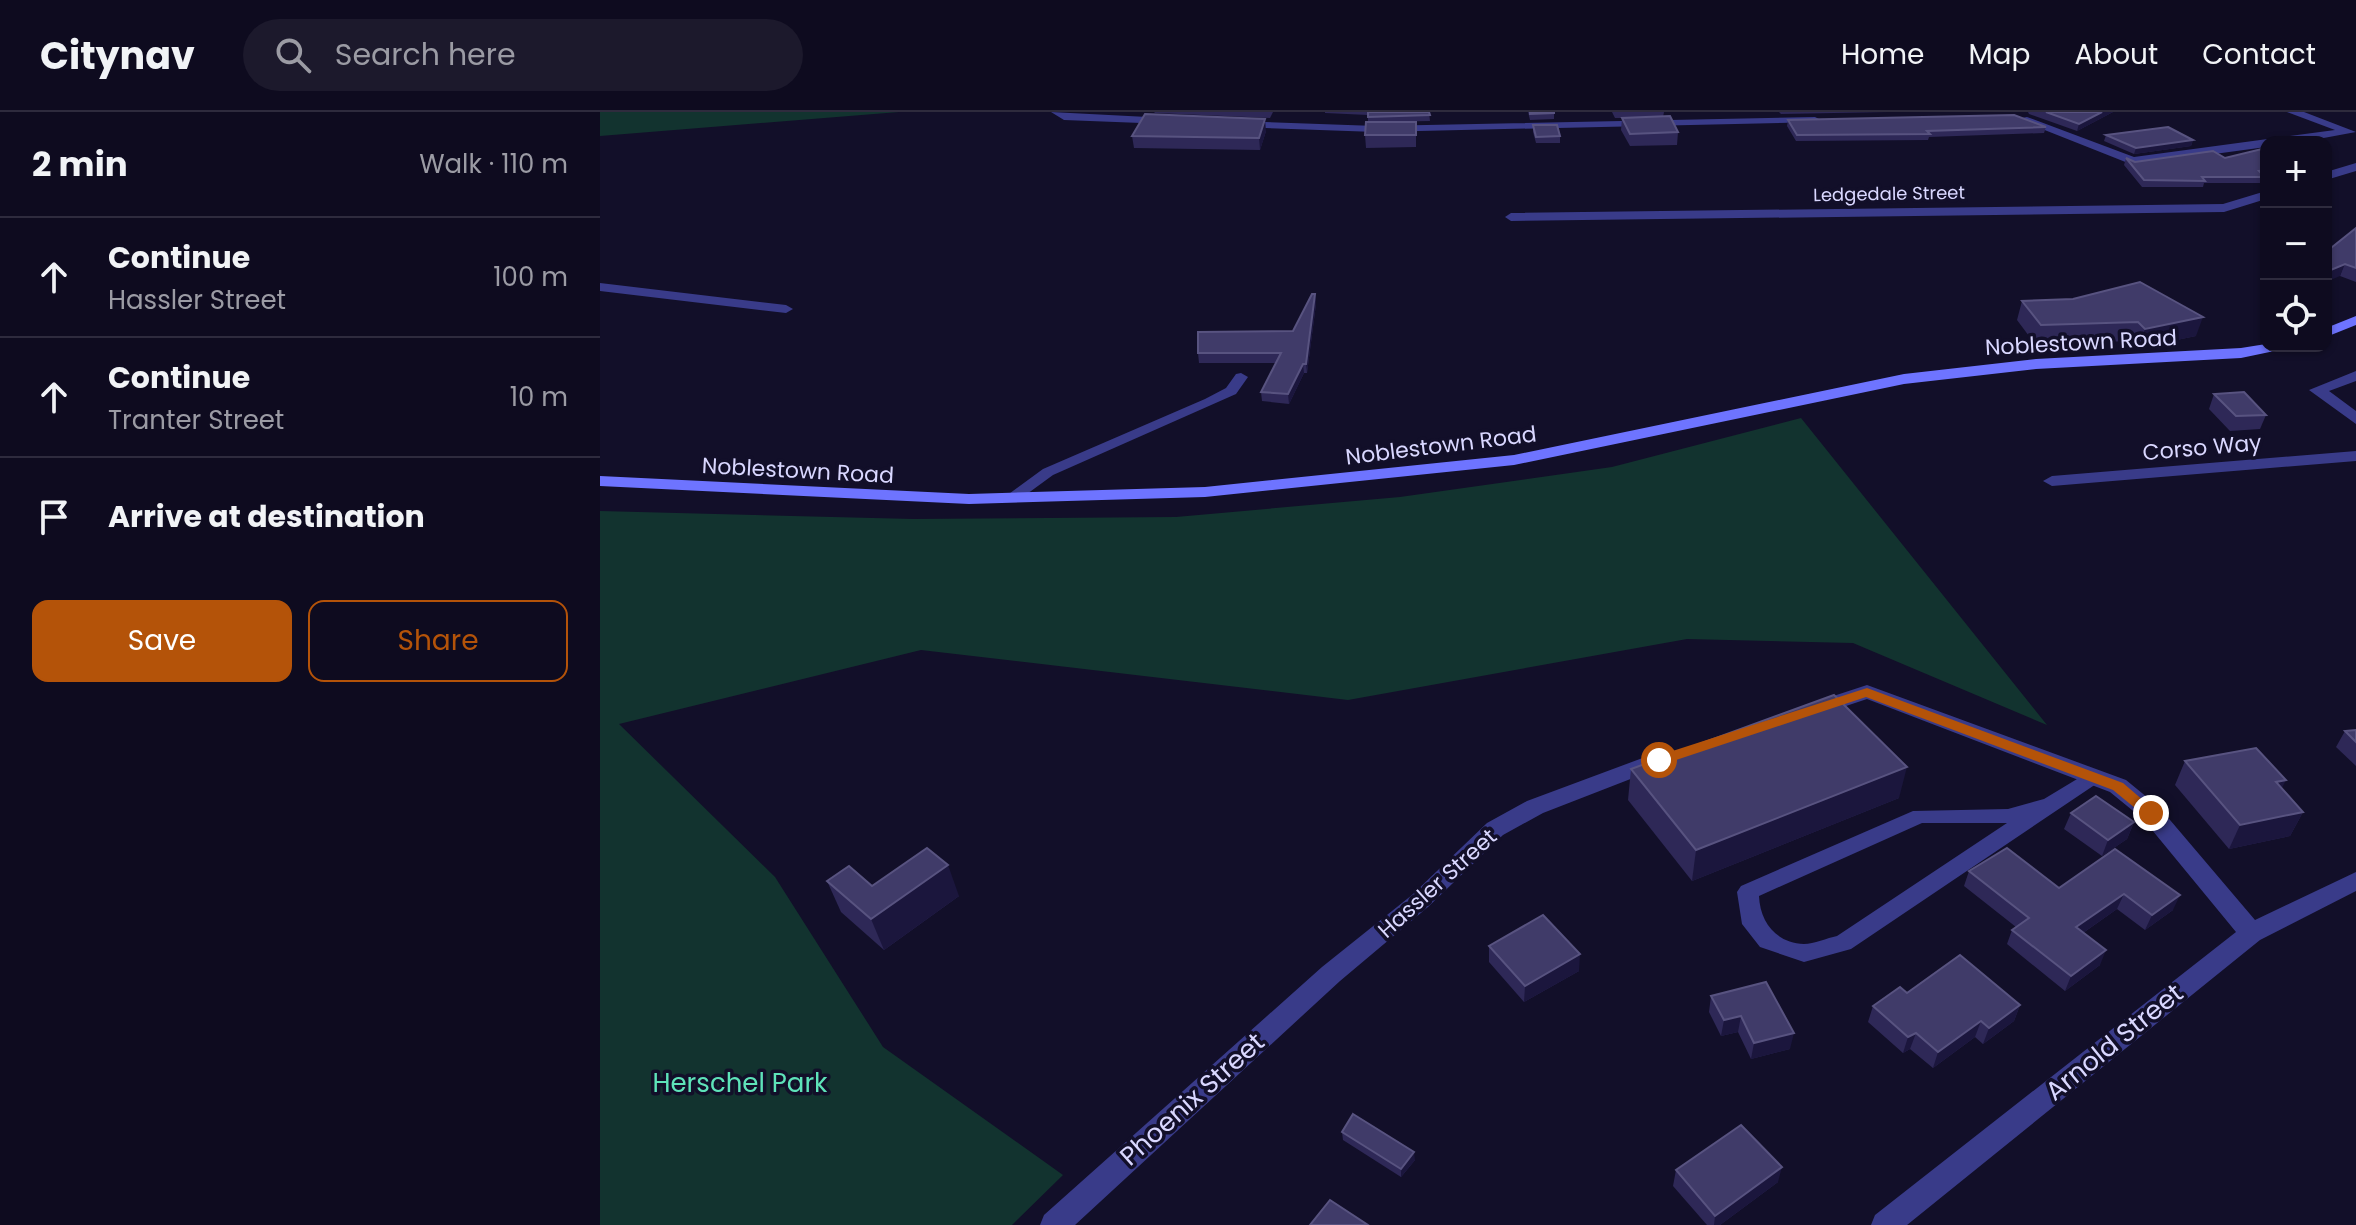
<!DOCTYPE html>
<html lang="en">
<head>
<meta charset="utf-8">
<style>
	body { margin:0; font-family:Poppins,sans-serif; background:#1c192c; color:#f1f3f6 }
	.controls { position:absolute; right:24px; top:24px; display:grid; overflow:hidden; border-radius:16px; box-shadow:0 2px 6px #0004 }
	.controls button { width:72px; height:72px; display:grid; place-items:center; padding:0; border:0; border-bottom:2px solid #2e2b3d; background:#0e0b1f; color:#f1f3f6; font:40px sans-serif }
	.stop { position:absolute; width:24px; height:24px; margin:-18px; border:6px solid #b45309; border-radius:50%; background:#fff }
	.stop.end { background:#b45309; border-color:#fff; box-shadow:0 2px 8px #0008 }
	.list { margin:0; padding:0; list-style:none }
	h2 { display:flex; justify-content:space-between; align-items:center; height:104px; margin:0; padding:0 32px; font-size:34px }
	h2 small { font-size:26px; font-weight:400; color:#9b9ba4 }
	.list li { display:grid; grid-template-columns:52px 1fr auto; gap:24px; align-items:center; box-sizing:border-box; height:120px; padding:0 32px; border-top:2px solid #2e2b3d }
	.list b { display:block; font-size:30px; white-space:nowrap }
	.list p { margin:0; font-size:26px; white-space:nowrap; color:#9b9ba4 }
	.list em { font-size:26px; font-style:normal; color:#9b9ba4 }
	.actions { display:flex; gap:16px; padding:24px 32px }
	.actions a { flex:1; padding:18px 0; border:2px solid #b45309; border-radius:16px; text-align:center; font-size:28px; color:#b45309 }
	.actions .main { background:#b45309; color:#fff }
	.icon { flex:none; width:44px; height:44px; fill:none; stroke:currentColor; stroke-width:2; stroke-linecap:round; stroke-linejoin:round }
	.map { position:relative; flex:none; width:1756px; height:1113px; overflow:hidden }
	header { display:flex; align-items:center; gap:48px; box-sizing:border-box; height:112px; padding:0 40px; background:#0e0b1f; border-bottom:2px solid #2e2b3d }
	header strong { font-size:38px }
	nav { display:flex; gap:44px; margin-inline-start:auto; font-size:28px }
	.search { width:560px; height:72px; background:#1c192c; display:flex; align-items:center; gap:20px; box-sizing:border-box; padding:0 28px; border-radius:44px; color:#9b9ba4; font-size:30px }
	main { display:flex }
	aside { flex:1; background:#0e0b1f }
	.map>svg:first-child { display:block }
	.green { fill:#12332f }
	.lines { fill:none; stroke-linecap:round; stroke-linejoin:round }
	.lane { fill:#393b89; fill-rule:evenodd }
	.street { fill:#393b89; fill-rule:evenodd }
	.secondary { fill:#6e74ff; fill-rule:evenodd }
	.wall { fill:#2e2857 }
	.shaded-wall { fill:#1b163d }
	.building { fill:#403b69; stroke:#585380; stroke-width:2 }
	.route { fill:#b45309 }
	.labels { text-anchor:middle; stroke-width:7; stroke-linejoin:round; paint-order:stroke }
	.far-street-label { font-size:18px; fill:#d9d7ff; stroke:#120f29 }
	.street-label { font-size:22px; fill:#d9d7ff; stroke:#120f29 }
	.near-street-label { font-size:26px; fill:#d9d7ff; stroke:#120f29 }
	.near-park-label { font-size:26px; fill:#5ee3b9; stroke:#120f29 }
</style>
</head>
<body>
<header>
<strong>Citynav</strong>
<div class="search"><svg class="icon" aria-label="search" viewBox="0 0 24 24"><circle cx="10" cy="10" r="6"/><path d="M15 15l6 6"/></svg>Search here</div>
<nav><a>Home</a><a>Map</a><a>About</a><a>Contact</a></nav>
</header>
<main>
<aside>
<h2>2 min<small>Walk · 110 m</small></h2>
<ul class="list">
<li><svg class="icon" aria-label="ahead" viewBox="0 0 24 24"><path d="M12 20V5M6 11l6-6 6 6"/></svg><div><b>Continue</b><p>Hassler Street</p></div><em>100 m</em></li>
<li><svg class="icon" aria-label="ahead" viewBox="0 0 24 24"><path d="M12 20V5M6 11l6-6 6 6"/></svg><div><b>Continue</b><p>Tranter Street</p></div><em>10 m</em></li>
<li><svg class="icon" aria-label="arrive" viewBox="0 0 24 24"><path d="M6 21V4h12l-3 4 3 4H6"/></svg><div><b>Arrive at destination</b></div></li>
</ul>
<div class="actions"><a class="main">Save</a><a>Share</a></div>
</aside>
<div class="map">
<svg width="1756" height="1113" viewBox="0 0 1756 1113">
	<rect width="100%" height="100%" fill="#120f29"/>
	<g class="green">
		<path d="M 0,0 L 299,0 L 0,24 Z"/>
		<path d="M 1201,306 L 1447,613 L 1253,531 L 1087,527 L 748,588 L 321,538 L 19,612 L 175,765 L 283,935 L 463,1063 L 412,1113 L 0,1113 L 0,399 L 313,407 L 576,405 L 800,385 L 1012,355 Z"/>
	</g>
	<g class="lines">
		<g class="lane">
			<path d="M 641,261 L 648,265 L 636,282 L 453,363 L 416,390 L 404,390 L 402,387 L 443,357 L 605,287 L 626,276 L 636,262 Z"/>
			<path d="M 1492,658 L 1499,660 L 1502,665 L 1499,670 L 1251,837 L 1204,850 L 1160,835 L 1142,812 L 1137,780 L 1141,774 L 1313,699 L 1408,697 L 1444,687 ZM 1322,711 L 1407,711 L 1237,824 C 1227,826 1214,832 1204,832 C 1176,831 1160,810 1159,784 Z"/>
		</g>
		<g class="street">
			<path d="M 451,0 L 567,6 L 573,9 L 567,12 L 464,8 Z"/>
			<path d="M 1687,0 L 1704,0 L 1756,20 L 1702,30 L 1666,30 L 1666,35 L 1533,53 L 1417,7 L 1427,5 L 1534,45 L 1735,18 Z"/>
			<path d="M 1215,5 L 1221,8 L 1219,10 L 776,20 L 639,15 L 633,12 L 639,9 L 776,14 Z"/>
			<path d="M 1756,51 L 1756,59 L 1726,68 L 1726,60 Z"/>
			<path d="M 1666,79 L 1666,87 L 1624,100 L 911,109 L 905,105 L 911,101 L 1623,92 Z"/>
			<path d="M 0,171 L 186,193 L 193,197 L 186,201 L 0,179 Z"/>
			<path d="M 1756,259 L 1756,269 L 1729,279 L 1756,299 L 1756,312 L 1709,278 Z"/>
			<path d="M 1756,339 L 1756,349 L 1452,374 L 1443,369 L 1452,364 Z"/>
			<path d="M 1267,573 L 1526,668 L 1559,695 L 1655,808 L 1756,760 L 1756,779 L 1660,828 L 1307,1113 L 1271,1113 L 1275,1103 L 1636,820 L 1543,707 L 1510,680 L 1267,587 L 1216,604 L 1206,597 L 1209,592 Z"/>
			<path d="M 1056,641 L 1064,644 L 1067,649 L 1064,654 L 943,701 L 903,723 L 828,795 L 740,869 L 475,1113 L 440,1113 L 444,1103 L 722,855 L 812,783 L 887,711 L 927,689 Z"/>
		</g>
		<g class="secondary">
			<path d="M 1756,204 L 1756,213 L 1726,225 L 1726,216 Z"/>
			<path d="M 1666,232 L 1686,234 L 1684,237 L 1641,246 L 1436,257 L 1304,272 L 914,353 L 605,385 L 369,392 L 0,374 L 0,364 L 369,382 L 605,375 L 914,343 L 1304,262 L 1436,247 L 1641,236 Z"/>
		</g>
	</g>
	<g class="wall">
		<path d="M 554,0 L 673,0 L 670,6 L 555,1 Z"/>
		<path d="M 725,0 L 829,0 L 830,9 L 777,10 L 816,10 L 816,35 L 766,36 L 765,23 L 768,10 L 768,3 L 725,1 Z"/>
		<path d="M 928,0 L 954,0 L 954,7 L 930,8 Z"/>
		<path d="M 1012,0 L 1064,0 L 1063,5 L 1078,20 L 1077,33 L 1030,34 L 1021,18 L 1022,6 L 1015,6 Z"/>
		<path d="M 1179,0 L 1288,0 L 1181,2 Z"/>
		<path d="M 1428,0 L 1513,0 L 1477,19 L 1429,2 Z"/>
		<path d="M 1188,8 L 1446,15 L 1444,21 L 1329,25 L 1328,28 L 1196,29 L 1187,14 Z"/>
		<path d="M 933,13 L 960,24 L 960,31 L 936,31 L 933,20 Z"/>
		<path d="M 666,19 L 660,38 L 534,36 L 532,24 Z"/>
		<path d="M 1506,23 L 1593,28 L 1591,34 L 1534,42 L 1504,29 Z"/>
		<path d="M 1666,36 L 1666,64 L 1664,64 L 1663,71 L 1604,71 L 1603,75 L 1542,75 L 1524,53 L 1526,46 L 1535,50 L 1625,46 Z"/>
		<path d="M 1756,116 L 1756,170 L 1740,164 Z"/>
		<path d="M 715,182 L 716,192 L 707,261 L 704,261 L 689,292 L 662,289 L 661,280 L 676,251 L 599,251 L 598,241 L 693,219 Z"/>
		<path d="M 1473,187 L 1596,224 L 1538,236 L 1532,229 L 1435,232 L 1417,208 L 1422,189 Z"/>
		<path d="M 1614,282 L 1666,303 L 1660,317 L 1630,319 L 1609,297 Z"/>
		<path d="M 1756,618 L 1756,654 L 1736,635 L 1745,619 Z"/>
		<path d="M 1585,649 L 1682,677 L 1703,700 L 1690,724 L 1629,737 L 1575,673 Z"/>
		<path d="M 1031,657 L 1299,686 L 1092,769 L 1028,688 Z"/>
		<path d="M 1471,701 L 1534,710 L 1527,727 L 1502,744 L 1464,717 Z"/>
		<path d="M 1515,737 L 1573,798 L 1545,818 L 1517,797 L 1483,821 L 1500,853 L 1465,879 L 1407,832 L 1412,818 L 1416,815 L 1364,774 L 1369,759 L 1459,776 Z"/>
		<path d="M 227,769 L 272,774 L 359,784 L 284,838 L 241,800 Z"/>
		<path d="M 889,834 L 979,859 L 924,890 L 889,850 Z"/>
		<path d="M 1307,881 L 1420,893 L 1414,909 L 1383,932 L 1375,925 L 1333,956 L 1310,937 L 1303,941 L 1268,910 L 1273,894 Z"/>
		<path d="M 1111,884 L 1190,937 L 1151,947 L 1138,920 L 1121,924 L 1109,900 Z"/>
		<path d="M 742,1020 L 815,1048 L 801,1065 L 743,1028 Z"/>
		<path d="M 1076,1058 L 1178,1070 L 1120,1113 L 1107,1113 L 1073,1074 Z"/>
	</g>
	<g class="shaded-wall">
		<path d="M 1502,0 L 1513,0 L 1477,19 L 1479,12 Z"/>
		<path d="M 665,7 L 666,19 L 660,38 L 659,26 Z"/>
		<path d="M 1593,28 L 1591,34 L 1534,42 L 1536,36 Z"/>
		<path d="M 1745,152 L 1740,164 L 1726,170 L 1726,160 Z"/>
		<path d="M 715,182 L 716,192 L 707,261 L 706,252 Z"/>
		<path d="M 1603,205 L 1596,224 L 1538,236 L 1545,217 Z"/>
		<path d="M 703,252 L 704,261 L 689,292 L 688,282 Z"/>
		<path d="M 1307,655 L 1299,686 L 1092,769 L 1096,738 Z"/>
		<path d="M 1686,668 L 1674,692 L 1676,670 Z"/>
		<path d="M 1703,700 L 1690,724 L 1629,737 L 1640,713 Z"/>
		<path d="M 1534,710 L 1527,727 L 1502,744 L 1508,728 Z"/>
		<path d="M 348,753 L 359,784 L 284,838 L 271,807 Z"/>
		<path d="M 1524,782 L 1517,797 L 1470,830 L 1476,815 Z"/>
		<path d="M 1580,783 L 1573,798 L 1545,818 L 1552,803 Z"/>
		<path d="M 1506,838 L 1500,853 L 1465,879 L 1471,864 Z"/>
		<path d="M 980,842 L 979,859 L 924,890 L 925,874 Z"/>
		<path d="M 1420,893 L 1414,909 L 1383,932 L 1389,916 Z"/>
		<path d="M 1141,904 L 1138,920 L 1121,924 L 1124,908 Z"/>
		<path d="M 1381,909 L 1375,925 L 1333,956 L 1338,940 Z"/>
		<path d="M 1194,921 L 1190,937 L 1151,947 L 1154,931 Z"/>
		<path d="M 1316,921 L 1310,937 L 1303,941 L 1308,925 Z"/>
		<path d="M 814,1040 L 815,1048 L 801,1065 L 801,1057 Z"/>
		<path d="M 1182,1055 L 1178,1070 L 1120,1113 L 1114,1113 L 1115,1104 Z"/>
	</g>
	<g class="building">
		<path d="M 768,0 L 829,0 L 830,3 L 768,5 Z"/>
		<path d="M 930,0 L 954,0 L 954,1 L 930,2 Z"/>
		<path d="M 1446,0 L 1502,0 L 1479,12 Z"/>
		<path d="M 545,2 L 665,7 L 659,26 L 532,24 Z"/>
		<path d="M 1414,3 L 1446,15 L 1327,19 L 1330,22 L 1197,23 L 1188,8 Z"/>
		<path d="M 1070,4 L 1078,20 L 1030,22 L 1022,6 Z"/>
		<path d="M 766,10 L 816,10 L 816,23 L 765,23 Z"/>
		<path d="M 933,13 L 957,13 L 960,24 L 936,25 Z"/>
		<path d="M 1568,15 L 1593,28 L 1536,36 L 1506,23 Z"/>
		<path d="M 1666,36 L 1666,58 L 1659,59 L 1665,65 L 1602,65 L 1605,69 L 1544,68 L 1526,46 L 1535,50 L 1613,39 L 1625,46 Z"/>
		<path d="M 1756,116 L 1756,156 L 1745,152 L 1726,160 L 1726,140 Z"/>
		<path d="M 1540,170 L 1603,205 L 1545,217 L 1538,210 L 1441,213 L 1422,189 L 1473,187 Z"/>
		<path d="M 712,182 L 715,182 L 706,252 L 703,252 L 688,282 L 661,280 L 681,241 L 598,241 L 598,220 L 693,219 Z"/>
		<path d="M 1644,280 L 1666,303 L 1636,304 L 1614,282 Z"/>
		<path d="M 1234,583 L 1307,655 L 1096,738 L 1031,657 Z"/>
		<path d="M 1756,618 L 1756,630 L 1745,619 Z"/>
		<path d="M 1656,636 L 1686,668 L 1676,670 L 1703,700 L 1640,713 L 1585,649 Z"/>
		<path d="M 1496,684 L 1534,710 L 1508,728 L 1471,701 Z"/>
		<path d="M 327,736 L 348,753 L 271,807 L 227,769 L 249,754 L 272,774 Z"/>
		<path d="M 1407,736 L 1459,776 L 1515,737 L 1580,783 L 1552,803 L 1524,782 L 1476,815 L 1506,838 L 1471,864 L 1412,818 L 1429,806 L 1369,759 Z"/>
		<path d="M 943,803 L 980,842 L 925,874 L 889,834 Z"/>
		<path d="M 1360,843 L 1420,893 L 1389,916 L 1381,909 L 1338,940 L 1316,921 L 1308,925 L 1273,894 L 1300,875 L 1307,881 Z"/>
		<path d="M 1166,870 L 1194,921 L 1154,931 L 1141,904 L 1124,908 L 1111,884 Z"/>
		<path d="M 753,1002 L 814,1040 L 801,1057 L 742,1020 Z"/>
		<path d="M 1141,1013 L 1182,1055 L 1115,1104 L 1076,1058 Z"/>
		<path d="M 730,1088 L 768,1113 L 710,1113 Z"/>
	</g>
	<path class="route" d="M 1267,576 L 1523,671 L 1558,701 L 1556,705 L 1546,705 L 1513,678 L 1266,585 L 1064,652 L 1054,652 L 1052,648 L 1054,645 Z"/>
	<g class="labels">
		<g class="far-street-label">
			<text transform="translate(1289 82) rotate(-1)" y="6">Ledgedale Street</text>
		</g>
		<g class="street-label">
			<text transform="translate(1481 230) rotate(-3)" y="8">Noblestown Road</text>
			<text transform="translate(841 333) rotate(-7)" y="8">Noblestown Road</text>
			<text transform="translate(1602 335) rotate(-5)" y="8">Corso Way</text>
			<text transform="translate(198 358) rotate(3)" y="8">Noblestown Road</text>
			<text transform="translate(837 771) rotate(-42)" y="8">Hassler Street</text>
		</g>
		<g class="near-street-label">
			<text transform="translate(1514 930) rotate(-39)" y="9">Arnold Street</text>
			<text transform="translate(592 987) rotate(-42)" y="9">Phoenix Street</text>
		</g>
		<g class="near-park-label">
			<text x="140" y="980">Herschel Park</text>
		</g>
	</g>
</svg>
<div class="controls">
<button>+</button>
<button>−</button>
<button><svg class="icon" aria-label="locate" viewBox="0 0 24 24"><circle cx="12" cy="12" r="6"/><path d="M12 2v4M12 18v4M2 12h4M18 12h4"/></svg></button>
</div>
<div class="stop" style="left:1059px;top:648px"></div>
<div class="stop end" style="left:1551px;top:701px"></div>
</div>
</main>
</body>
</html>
